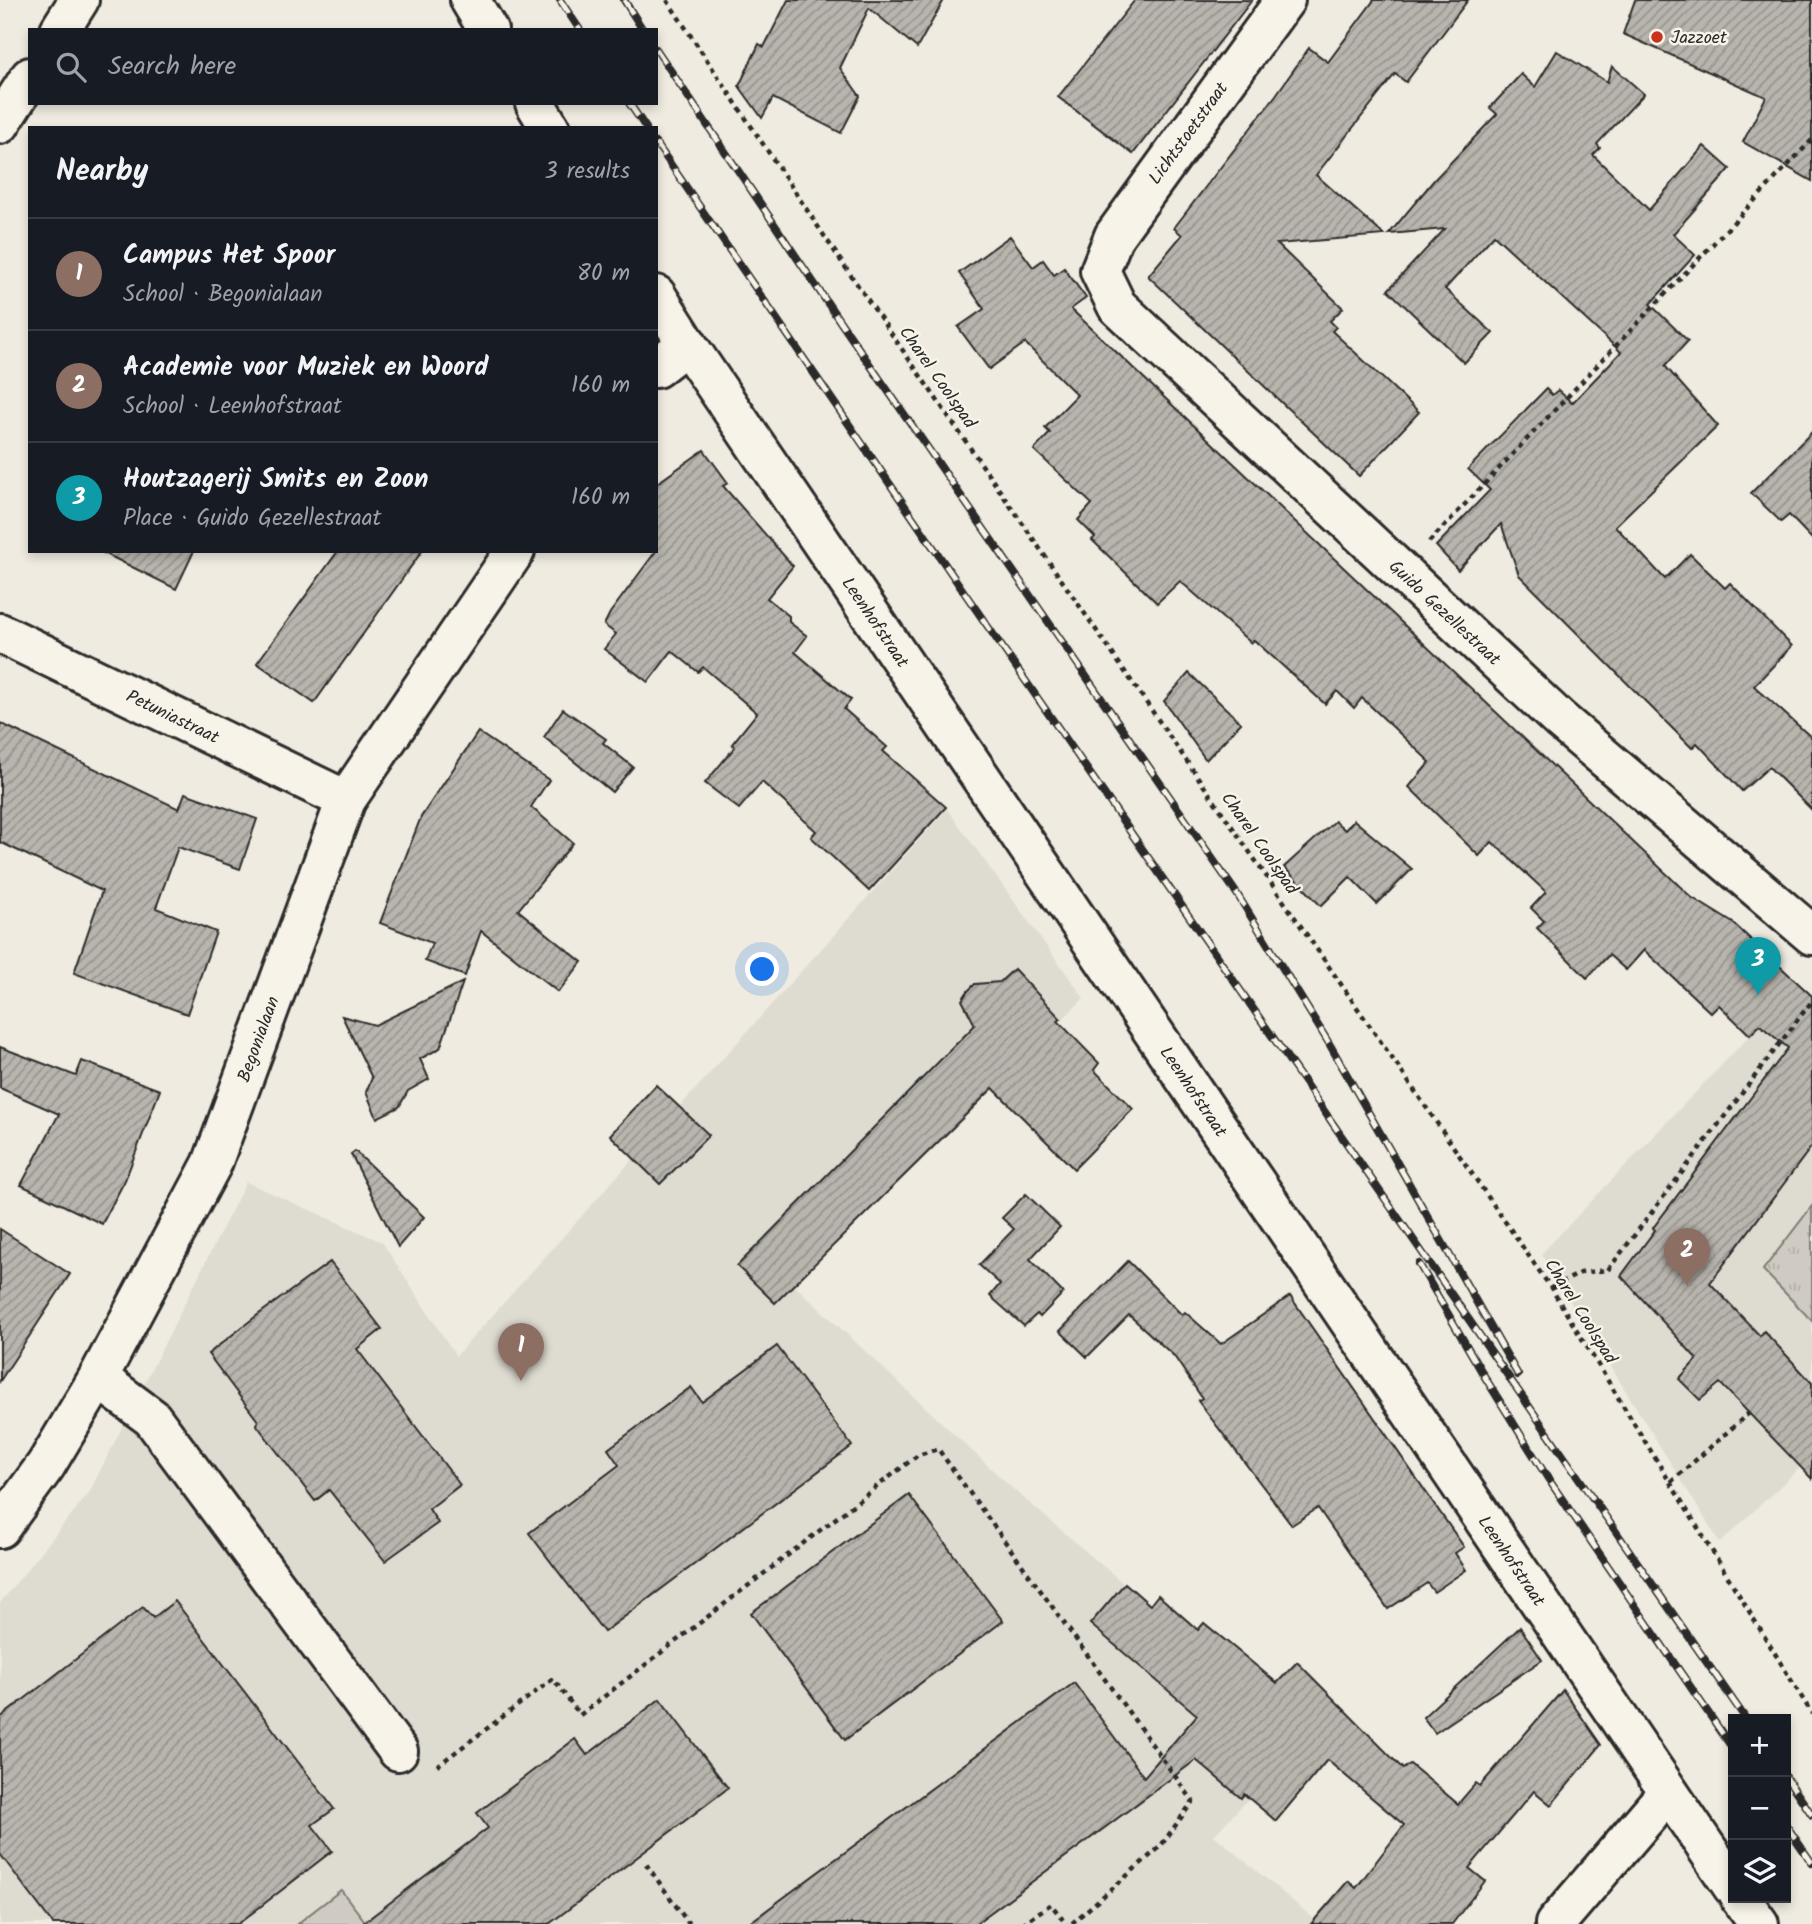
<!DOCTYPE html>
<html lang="en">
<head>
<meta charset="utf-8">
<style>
	body { margin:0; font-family:Kalam,sans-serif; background:#242831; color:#f1f3f6 }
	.controls { position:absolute; right:21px; bottom:21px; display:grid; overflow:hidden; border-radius:0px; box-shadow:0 4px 10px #0003 }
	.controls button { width:63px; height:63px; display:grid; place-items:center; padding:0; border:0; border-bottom:2px solid #363941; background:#171b24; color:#f1f3f6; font:35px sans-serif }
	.you { position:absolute; left:763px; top:970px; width:24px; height:24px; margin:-18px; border:5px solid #fff; border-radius:50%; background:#1a73e8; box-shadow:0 0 0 10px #1a73e833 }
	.badge { display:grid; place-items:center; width:46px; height:46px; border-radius:50%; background:#0f766e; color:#fff; font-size:23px; font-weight:700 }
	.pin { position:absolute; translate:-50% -58px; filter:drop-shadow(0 2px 4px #0008) }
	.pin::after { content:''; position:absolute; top:37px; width:24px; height:21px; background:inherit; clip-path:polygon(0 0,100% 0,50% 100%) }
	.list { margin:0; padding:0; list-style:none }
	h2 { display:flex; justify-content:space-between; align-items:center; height:91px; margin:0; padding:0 28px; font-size:30px }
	h2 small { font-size:23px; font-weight:400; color:#9ea1a6 }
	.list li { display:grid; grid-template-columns:46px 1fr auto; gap:21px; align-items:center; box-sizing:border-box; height:112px; padding:0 28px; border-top:2px solid #363941 }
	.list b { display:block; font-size:26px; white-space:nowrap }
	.list p { margin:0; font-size:23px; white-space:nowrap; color:#9ea1a6 }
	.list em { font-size:23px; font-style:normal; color:#9ea1a6 }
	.icon { flex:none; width:38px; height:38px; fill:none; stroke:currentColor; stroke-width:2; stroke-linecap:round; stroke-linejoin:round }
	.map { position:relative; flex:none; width:1812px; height:1924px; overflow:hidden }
	.search { position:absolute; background:#171b24; box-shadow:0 4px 10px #0003; left:28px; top:28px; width:630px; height:77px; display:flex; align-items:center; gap:18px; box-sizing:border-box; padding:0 24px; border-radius:0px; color:#9ea1a6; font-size:26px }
	.panel { position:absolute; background:#171b24; box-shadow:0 4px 10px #0003; left:28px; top:126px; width:630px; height:427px; border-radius:0px }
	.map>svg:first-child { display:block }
	.built { fill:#dedbd1 }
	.grass { fill:url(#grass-tufts); stroke:#7d7b76; stroke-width:2 }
	.pitch { fill:#cfcbc2; stroke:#7d7b76; stroke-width:2 }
	.building { fill:url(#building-hatch); stroke:#2b2b2b; stroke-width:2 }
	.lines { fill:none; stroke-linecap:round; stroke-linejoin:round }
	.minor-casing { stroke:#2b2b2b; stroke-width:44 }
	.path { stroke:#2b2b2b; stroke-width:4.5; stroke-dasharray:5 5; stroke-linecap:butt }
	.minor { stroke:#f7f3e8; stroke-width:38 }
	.rail-casing { stroke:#2b2b2b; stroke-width:8 }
	.rail { stroke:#f7f3e8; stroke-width:5; stroke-dasharray:16; stroke-linecap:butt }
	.poi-dot { fill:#c8321e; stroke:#f7f3e8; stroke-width:2.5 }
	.labels { text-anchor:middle; stroke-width:5; stroke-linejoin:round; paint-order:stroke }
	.poi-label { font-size:18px; fill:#2b2b2b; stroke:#f7f3e8; text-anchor:start }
	.street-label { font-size:18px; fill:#2b2b2b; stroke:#f7f3e8 }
</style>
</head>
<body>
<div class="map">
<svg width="1812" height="1924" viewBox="0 0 1812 1924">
	<defs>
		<pattern id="grass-tufts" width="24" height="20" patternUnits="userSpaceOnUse" patternTransform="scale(1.75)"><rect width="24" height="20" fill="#cfcbc2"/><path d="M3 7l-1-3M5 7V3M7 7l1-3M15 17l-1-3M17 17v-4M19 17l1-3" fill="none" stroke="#b2aea7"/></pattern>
		<pattern id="building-hatch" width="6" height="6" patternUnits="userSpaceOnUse" patternTransform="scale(1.75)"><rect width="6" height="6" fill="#b8b5ae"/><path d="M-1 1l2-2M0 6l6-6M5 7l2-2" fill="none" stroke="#96938e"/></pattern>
	</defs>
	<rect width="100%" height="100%" fill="#efebe0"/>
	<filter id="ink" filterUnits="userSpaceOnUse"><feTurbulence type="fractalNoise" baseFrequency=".0143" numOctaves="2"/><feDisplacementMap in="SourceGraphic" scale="14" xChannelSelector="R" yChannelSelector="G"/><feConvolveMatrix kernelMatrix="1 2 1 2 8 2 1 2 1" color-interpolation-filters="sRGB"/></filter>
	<g filter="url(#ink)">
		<g class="built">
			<path d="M 947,809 L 1084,998 L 794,1285 L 1013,1489 L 1305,1739 L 1214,1835 L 1320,1924 L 0,1924 L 0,1603 L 89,1493 L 246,1182 L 382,1242 L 456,1356 Z"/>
			<path d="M 1799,984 L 1812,994 L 1812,1456 L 1720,1543 L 1541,1254 Z"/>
		</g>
		<path class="grass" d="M 1812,1206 L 1812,1321 L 1763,1270 Z"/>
		<path class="pitch" d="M 341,1890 L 367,1924 L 297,1924 Z"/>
		<g class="building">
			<path d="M 788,0 L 944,0 L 917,48 L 869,8 L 840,68 L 860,96 L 841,133 L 773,98 L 762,118 L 739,86 L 759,44 L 764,47 Z"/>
			<path d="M 1135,0 L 1252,0 L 1133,154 L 1058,97 Z"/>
			<path d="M 1374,0 L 1468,0 L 1406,82 L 1395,74 L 1316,175 L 1384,235 L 1277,244 L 1343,308 L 1330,321 L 1336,327 L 1332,331 L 1419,412 L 1359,476 L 1148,276 L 1182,235 L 1174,228 L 1276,95 L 1309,48 L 1328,62 Z"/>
			<path d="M 1635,0 L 1812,0 L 1812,181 L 1743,142 L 1766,97 L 1623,34 Z"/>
			<path d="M 1557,51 L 1607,82 L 1612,66 L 1644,94 L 1597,144 L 1600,148 L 1593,155 L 1649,210 L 1704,146 L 1730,169 L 1673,234 L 1695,255 L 1650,304 L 1688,341 L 1665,366 L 1718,426 L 1615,526 L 1665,579 L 1690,554 L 1725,588 L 1730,583 L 1792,646 L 1754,686 L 1812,738 L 1812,810 L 1769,767 L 1742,791 L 1697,743 L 1692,748 L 1519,575 L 1501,524 L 1458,570 L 1436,546 L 1490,490 L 1468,469 L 1546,389 L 1552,395 L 1558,390 L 1572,403 L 1621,352 L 1494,235 L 1445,289 L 1493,333 L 1464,363 L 1388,290 L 1445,229 L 1389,234 L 1434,180 L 1497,114 L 1490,108 L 1521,74 L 1535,87 Z"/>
			<path d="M 1010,236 L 1033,267 L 1043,260 L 1054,275 L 1064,268 L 1086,298 L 1071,309 L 1691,897 L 1733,923 L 1812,996 L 1812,1146 L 1710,1283 L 1760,1336 L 1764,1331 L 1812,1383 L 1812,1479 L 1720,1383 L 1700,1400 L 1679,1379 L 1697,1359 L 1621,1276 L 1655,1230 L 1653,1228 L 1788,1048 L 1760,1025 L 1750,1035 L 1719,1005 L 1711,1013 L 1644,950 L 1626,970 L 1609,955 L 1587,978 L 1537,928 L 1544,921 L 1531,908 L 1546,892 L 1492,842 L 1479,856 L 1409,787 L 1430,762 L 1362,698 L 1354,708 L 1337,691 L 1325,704 L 1254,640 L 1251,643 L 1180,581 L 1157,603 L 1092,540 L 1095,537 L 1078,520 L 1092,504 L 1034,450 L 1050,433 L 1045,428 L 1077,395 L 1025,343 L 989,369 L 958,327 L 984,309 L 959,273 Z"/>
			<path d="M 1812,432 L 1812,539 L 1789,515 L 1781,522 L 1751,493 Z"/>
			<path d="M 704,450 L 728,483 L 723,486 L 793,566 L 767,598 L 789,616 L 789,622 L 807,636 L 795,652 L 851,700 L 844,709 L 887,747 L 883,751 L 946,807 L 869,891 L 811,837 L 816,831 L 762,782 L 739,809 L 705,783 L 735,747 L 732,744 L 757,713 L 703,667 L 698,672 L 672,651 L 648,682 L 604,649 L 616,634 L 604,625 L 610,613 L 656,551 L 656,484 Z"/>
			<path d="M 100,551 L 194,551 L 176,589 Z"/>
			<path d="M 338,551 L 422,551 L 314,703 L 257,663 Z"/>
			<path d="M 1189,673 L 1241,723 L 1206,760 L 1164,701 Z"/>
			<path d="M 563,709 L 606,739 L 603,743 L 633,767 L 612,792 L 544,737 Z"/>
			<path d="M 0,723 L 179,809 L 185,793 L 257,819 L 240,869 L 178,847 L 156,908 L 216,932 L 187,1014 L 74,973 L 102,891 L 0,842 Z"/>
			<path d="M 478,732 L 549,780 L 531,807 L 573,843 L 518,910 L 582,962 L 558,992 L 481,931 L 465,976 L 425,961 L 432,943 L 380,923 L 421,817 Z"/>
			<path d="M 1354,820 L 1412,869 L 1377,904 L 1350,877 L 1321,906 L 1284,867 L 1335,821 L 1345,830 Z"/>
			<path d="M 1014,969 L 1061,1019 L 1058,1021 L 1099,1063 L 1094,1070 L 1133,1109 L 1074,1169 L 993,1088 L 775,1303 L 737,1266 L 975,1025 L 962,1000 L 968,991 L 975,984 L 1000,982 Z"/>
			<path d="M 463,982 L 440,1048 L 420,1059 L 429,1079 L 408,1091 L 399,1107 L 377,1118 L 366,1092 L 372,1078 L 342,1016 L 375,1025 Z"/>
			<path d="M 0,1047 L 76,1076 L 82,1061 L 160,1090 L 125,1180 L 102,1224 L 21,1185 L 59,1114 L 0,1088 Z"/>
			<path d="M 656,1085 L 709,1135 L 660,1184 L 610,1135 Z"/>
			<path d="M 355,1151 L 424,1217 L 398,1247 L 351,1154 Z"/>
			<path d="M 1026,1194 L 1060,1227 L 1030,1259 L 1063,1293 L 1040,1317 L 1037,1314 L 1024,1326 L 990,1296 L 1000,1284 L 979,1265 L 1014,1229 L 1002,1218 Z"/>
			<path d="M 0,1229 L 70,1274 L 0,1381 Z"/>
			<path d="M 1128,1261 L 1182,1315 L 1185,1312 L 1221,1344 L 1290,1296 L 1464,1547 L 1455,1553 L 1466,1570 L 1434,1592 L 1427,1583 L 1388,1609 L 1318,1508 L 1292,1525 L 1198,1401 L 1202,1398 L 1174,1356 L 1129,1315 L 1087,1357 L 1060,1331 Z"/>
			<path d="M 330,1262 L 382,1329 L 357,1349 L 460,1485 L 429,1509 L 438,1523 L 385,1561 L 329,1490 L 315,1501 L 256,1424 L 258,1421 L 208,1354 L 255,1317 Z"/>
			<path d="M 777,1346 L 852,1446 L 604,1632 L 529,1533 L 619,1465 L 608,1449 L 691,1387 L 702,1402 Z"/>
			<path d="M 909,1495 L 1003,1621 L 845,1740 L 751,1613 Z"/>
			<path d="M 1125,1583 L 1150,1605 L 1158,1595 L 1198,1630 L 1204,1623 L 1277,1683 L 1297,1662 L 1403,1769 L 1410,1764 L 1458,1804 L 1476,1783 L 1480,1786 L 1563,1690 L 1601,1745 L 1551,1805 L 1534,1791 L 1469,1868 L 1485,1881 L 1452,1924 L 1311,1924 L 1348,1881 L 1356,1888 L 1404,1825 L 1327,1760 L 1276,1821 L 1244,1794 L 1241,1798 L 1196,1760 L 975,1924 L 748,1924 L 1074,1683 L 1144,1777 L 1197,1715 L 1090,1624 Z"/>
			<path d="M 175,1601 L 334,1809 L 312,1825 L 332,1851 L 238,1924 L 53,1924 L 0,1854 L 0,1718 L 143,1607 L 153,1618 Z"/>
			<path d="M 1520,1627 L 1542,1660 L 1435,1733 L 1423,1717 Z"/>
			<path d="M 660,1699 L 728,1788 L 549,1924 L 362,1924 L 488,1828 L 477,1813 L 575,1739 L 587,1755 Z"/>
		</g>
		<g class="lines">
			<g class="minor-casing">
				<g id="minor">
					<path d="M 470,0 L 488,30"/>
					<path id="s1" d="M 1285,0 L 1114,236 L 1100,271 L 1117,306 L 1560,720 L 1812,935"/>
					<path d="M 60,30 L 79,0"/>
					<path d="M 535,103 L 550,128"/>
					<path d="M 0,124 L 30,77"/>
					<path id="s2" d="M 656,295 L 687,344 L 1733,1887"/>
					<path d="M 656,368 L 687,344"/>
					<path id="s3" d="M 0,633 L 346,800"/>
					<path d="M 98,1378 L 152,1418 L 398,1751"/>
					<path id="s4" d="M 0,1528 L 46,1465 L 98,1378 L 212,1164 L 346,800 L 515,551"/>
					<path d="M 1740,1898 L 1759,1924"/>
					<path d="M 1555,1924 L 1668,1792"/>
				</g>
			</g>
			<g class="path">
				<path d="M 667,0 L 841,261 L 1551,1288 L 1812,1714"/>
				<path d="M 1429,542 L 1812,140"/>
				<path d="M 1552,1288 L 1580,1273 L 1608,1270 L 1812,1001"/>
				<path d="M 1671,1482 L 1749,1413"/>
				<path d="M 437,1766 L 553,1679 L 580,1715 L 918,1455 L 938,1449 L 1193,1801 L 1160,1847 L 1071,1924"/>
				<path d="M 646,1864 L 689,1924"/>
				<path d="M 1022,1924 L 1051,1904 L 1066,1924"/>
			</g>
			<use href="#minor" class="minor"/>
			<g class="rail-casing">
				<g id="rail">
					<path d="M 560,0 L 580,30"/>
					<path d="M 624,0 L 643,30"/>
					<path d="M 656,49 L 841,323 L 1237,894 L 1330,1045 L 1518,1375"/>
					<path d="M 629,103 L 646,128"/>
					<path d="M 656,143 L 966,595 L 1746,1719"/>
					<path d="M 1419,1264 L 1486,1379 L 1547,1477 L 1733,1749"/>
					<path d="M 1786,1777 L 1812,1815"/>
					<path d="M 1786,1825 L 1812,1863"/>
				</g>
			</g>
			<use href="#rail" class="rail"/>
		</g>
	</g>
	<circle class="poi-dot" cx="1657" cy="37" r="7"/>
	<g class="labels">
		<g class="poi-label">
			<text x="1671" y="43">Jazzoet</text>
		</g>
		<g class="street-label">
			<text transform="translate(1188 133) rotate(-54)" y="6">Lichtstoetstraat</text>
			<text transform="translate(938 377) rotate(55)" y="6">Charel Coolspad</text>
			<text dy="6" stroke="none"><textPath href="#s1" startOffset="817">Guido Gezellestraat</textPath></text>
			<text dy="6" stroke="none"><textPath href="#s2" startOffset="394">Leenhofstraat</textPath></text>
			<text dy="6" stroke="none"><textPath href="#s3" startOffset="192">Petuniastraat</textPath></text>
			<text transform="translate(1260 843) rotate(55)" y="6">Charel Coolspad</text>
			<text dy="6" stroke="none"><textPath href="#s4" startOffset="555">Begonialaan</textPath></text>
			<text dy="6" stroke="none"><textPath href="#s2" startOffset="961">Leenhofstraat</textPath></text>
			<text transform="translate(1581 1311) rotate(58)" y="6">Charel Coolspad</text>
			<text dy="6" stroke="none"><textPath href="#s2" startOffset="1528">Leenhofstraat</textPath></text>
		</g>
	</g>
</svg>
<div class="controls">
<button>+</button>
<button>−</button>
<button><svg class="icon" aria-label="layers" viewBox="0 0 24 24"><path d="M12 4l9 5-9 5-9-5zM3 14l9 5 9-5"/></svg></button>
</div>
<div class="you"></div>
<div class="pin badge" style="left:521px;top:1381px;background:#8d6e63">1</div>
<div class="pin badge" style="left:1687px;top:1286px;background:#8d6e63">2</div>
<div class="pin badge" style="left:1758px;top:995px;background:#0f9aa8">3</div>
<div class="search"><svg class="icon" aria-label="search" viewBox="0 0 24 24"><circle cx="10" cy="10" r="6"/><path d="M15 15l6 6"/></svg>Search here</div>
<section class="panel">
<h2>Nearby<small>3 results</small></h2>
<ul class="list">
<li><span class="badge" style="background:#8d6e63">1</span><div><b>Campus Het Spoor</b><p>School · Begonialaan</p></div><em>80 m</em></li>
<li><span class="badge" style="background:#8d6e63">2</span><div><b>Academie voor Muziek en Woord</b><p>School · Leenhofstraat</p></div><em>160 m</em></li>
<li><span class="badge" style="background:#0f9aa8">3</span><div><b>Houtzagerij Smits en Zoon</b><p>Place · Guido Gezellestraat</p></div><em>160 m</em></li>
</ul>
</section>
</div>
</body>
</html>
